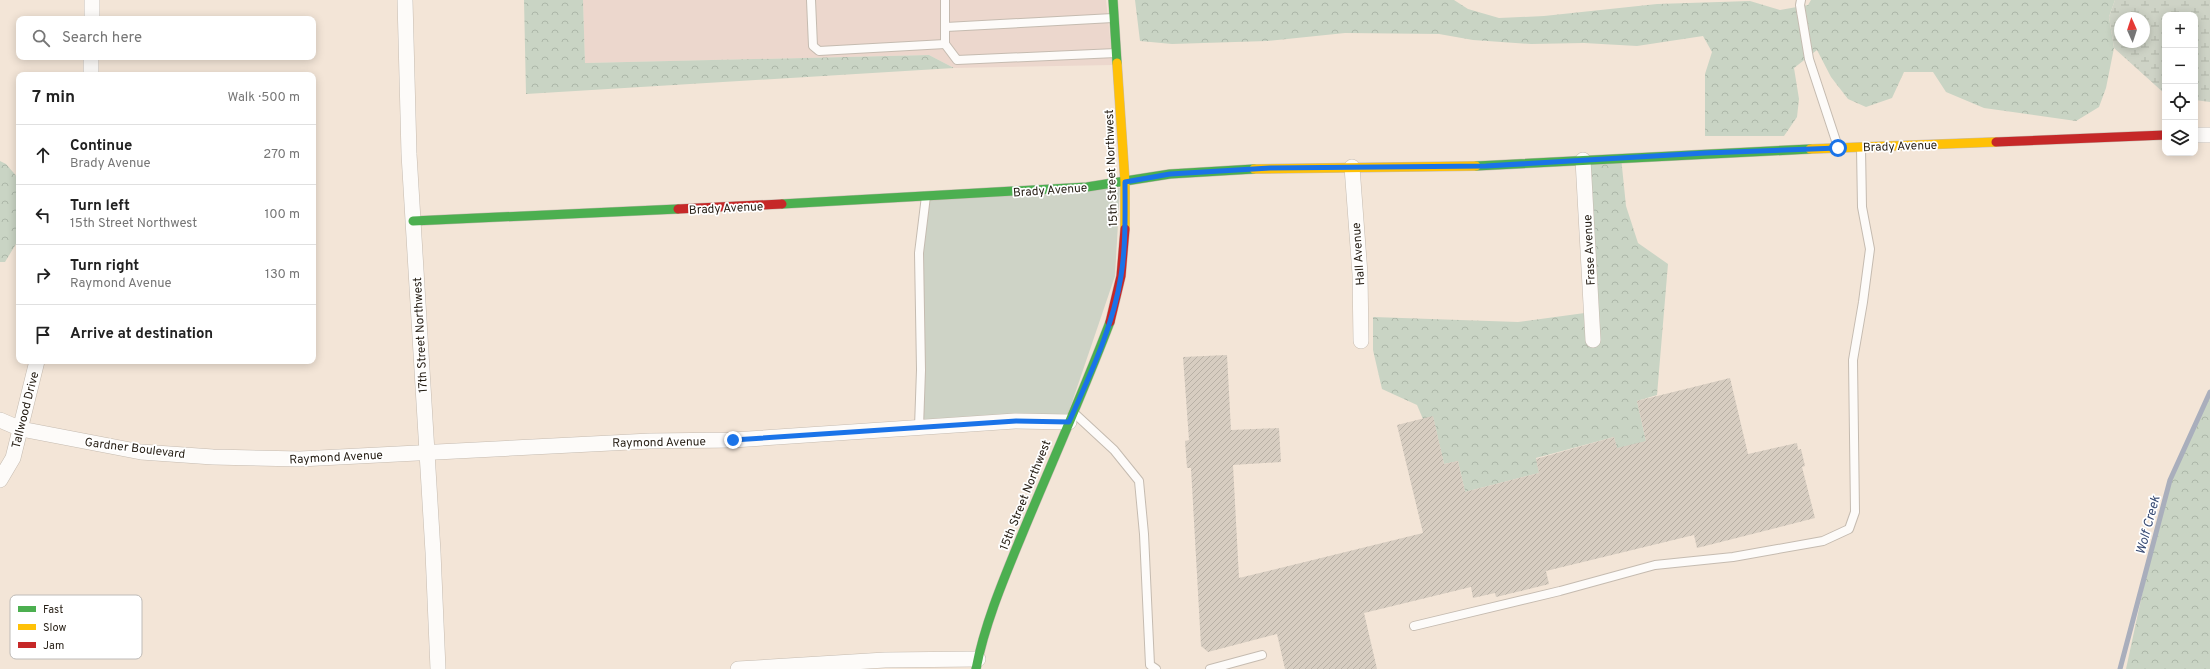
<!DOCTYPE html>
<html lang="en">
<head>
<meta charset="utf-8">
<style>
	body { margin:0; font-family:Overpass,sans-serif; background:#f2f2f2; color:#222 }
	.controls { position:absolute; right:12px; top:12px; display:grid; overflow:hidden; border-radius:8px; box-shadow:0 2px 10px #0003 }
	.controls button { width:36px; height:36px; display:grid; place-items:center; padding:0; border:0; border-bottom:1px solid #e0e0e0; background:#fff; color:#222; font:20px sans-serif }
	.compass { position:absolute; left:2114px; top:12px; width:36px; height:36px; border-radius:50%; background:#fff; box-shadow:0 2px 10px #0003; rotate:357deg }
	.stop { position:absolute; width:12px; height:12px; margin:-9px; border:3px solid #1a73e8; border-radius:50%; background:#fff }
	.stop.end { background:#1a73e8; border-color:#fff; box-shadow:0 1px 4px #0008 }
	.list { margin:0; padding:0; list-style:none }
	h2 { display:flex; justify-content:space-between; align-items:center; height:52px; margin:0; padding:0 16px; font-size:17px }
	h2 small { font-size:13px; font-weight:400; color:#767676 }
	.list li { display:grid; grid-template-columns:26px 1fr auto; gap:12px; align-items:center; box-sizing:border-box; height:60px; padding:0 16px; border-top:1px solid #e0e0e0 }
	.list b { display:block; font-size:15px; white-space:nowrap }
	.list p { margin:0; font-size:13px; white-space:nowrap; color:#767676 }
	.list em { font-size:13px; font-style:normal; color:#767676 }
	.icon { flex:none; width:22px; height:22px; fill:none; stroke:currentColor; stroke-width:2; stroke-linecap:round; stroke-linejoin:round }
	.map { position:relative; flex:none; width:2210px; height:669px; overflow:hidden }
	.search { position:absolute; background:#fff; box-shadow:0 2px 10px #0003; left:16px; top:16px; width:300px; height:44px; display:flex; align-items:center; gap:10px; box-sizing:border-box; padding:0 14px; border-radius:8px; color:#767676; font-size:15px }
	.panel { position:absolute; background:#fff; box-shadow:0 2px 10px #0003; left:16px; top:72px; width:300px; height:292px; border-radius:8px }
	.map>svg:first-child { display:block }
	.commercial { fill:#ecd7cd }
	.grass { fill:#ced3c6 }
	.forest { fill:url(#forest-crowns) }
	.wetland { fill:url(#wetland-marsh); fill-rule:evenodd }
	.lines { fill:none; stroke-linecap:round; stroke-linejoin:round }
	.stream { stroke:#a9aebc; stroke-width:5 }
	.building { fill:url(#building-hatch) }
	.lane-casing { stroke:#c5bbb0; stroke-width:10 }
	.street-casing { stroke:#c5bbb0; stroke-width:16 }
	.fast-casing { stroke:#c5bbb0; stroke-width:10 }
	.slow-casing { stroke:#c5bbb0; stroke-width:10 }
	.jam-casing { stroke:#c5bbb0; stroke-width:10 }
	.lane { stroke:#fdfbf9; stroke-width:8 }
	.street { stroke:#fdfbf9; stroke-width:15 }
	.fast { stroke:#4caf50; stroke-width:9 }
	.slow { stroke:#ffc107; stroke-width:9 }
	.jam { stroke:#c62828; stroke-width:9 }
	.route { stroke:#1a73e8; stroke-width:5 }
	.labels { text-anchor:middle; stroke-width:3.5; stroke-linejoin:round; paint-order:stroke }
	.street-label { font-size:12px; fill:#251d13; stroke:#fff }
	.water-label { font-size:13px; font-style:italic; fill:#374a73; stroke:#fff }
	.key { fill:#fff; stroke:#bebbb8; stroke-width:1 }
	.key-label { font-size:11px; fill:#251d13 }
</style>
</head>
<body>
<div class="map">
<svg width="2210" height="669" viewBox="0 0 2210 669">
	<defs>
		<pattern id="forest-crowns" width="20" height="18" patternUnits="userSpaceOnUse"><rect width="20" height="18" fill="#c9d4c4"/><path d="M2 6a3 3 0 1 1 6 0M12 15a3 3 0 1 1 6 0" fill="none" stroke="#acb6a8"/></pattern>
		<pattern id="wetland-marsh" width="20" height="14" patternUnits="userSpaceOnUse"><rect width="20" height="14" fill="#ced3c6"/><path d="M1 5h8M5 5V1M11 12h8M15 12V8" fill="none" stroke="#b1b5a9"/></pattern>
		<pattern id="building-hatch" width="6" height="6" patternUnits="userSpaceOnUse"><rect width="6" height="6" fill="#d7cdc1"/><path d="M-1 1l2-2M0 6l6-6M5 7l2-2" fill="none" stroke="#b8b0a5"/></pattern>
	</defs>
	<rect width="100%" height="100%" fill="#f3e5d7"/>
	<path class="commercial" d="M 583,0 L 1106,0 L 1113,65 L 954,68 L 929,55 L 585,63 Z"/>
	<path class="grass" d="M 1120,188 L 1115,276 L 1067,417 L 924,421 L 923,254 L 930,198 Z"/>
	<g class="forest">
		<path d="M 524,0 L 583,0 L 585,63 L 929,55 L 954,68 L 526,94 Z"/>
		<path d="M 1135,0 L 1454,0 L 1468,9 L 1499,18 L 1544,16 L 1657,4 L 1750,1 L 1780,10 L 1808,5 L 1811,0 L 2115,0 L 2109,17 L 2114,48 L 2106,88 L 2099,107 L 2076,121 L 1984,108 L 1946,92 L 1933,72 L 1904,72 L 1892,98 L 1866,107 L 1848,99 L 1831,77 L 1817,50 L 1794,68 L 1799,99 L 1797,117 L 1784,136 L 1705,136 L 1705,74 L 1712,52 L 1703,36 L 1637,46 L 1584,43 L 1531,44 L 1473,40 L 1439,34 L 1345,33 L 1267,41 L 1172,44 L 1140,41 Z"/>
		<path d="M 1621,157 L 1626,206 L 1638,243 L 1668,264 L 1657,395 L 1637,401 L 1646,441 L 1618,453 L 1614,437 L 1536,458 L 1539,473 L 1465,492 L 1458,461 L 1444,464 L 1433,417 L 1423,419 L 1417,405 L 1382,389 L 1373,350 L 1373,317 L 1518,322 L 1592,312 L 1583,160 Z"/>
		<path d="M 0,161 L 6,164 L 19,179 L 19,239 L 5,262 L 0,262 Z"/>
		<path d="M 2210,392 L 2210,669 L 2126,669 L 2154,539 L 2170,480 Z"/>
	</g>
	<path class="wetland" d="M 2115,0 L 2210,0 L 2210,102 L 2195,100 L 2195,15 L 2165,15 L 2165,94 L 2114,48 L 2109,17 ZM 2120,18 L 2144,18 L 2144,42 L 2120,42 Z"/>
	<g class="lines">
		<path class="stream" d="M 2120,669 L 2170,480 L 2210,392"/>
	</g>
	<path class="building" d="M 1227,355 L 1231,430 L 1279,428 L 1281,462 L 1233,465 L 1239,578 L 1423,533 L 1397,425 L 1433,416 L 1444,464 L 1458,461 L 1465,492 L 1539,473 L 1536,459 L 1614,437 L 1617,448 L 1646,441 L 1637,401 L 1730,378 L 1748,454 L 1797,443 L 1798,450 L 1801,449 L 1805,466 L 1802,467 L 1815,518 L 1697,548 L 1694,535 L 1546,571 L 1549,584 L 1496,597 L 1495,593 L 1473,598 L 1471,587 L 1364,613 L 1377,669 L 1285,669 L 1277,634 L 1208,652 L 1201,646 L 1191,468 L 1187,468 L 1185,441 L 1189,440 L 1183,357 Z"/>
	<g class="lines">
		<g class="lane-casing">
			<g id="lane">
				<path d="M 811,0 L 813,46 L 819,51 L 945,44"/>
				<path d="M 945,0 L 945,44 L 957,60 L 1116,53"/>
				<path d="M 1801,0 L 1800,5 L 1809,59 L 1838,147"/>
				<path d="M 946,27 L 1113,18"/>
				<path d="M 1074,413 L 1114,450 L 1139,481 L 1144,534 L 1150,665 L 1156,669"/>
				<path d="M 919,427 L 921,370 L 919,253 L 926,196"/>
				<path d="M 1414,626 L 1560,591 L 1655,565 L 1733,557 L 1823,541 L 1849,529 L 1855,512 L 1853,360 L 1863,302 L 1870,249 L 1862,207 L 1861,148"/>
				<path d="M 1210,669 L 1262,655"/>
			</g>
		</g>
		<g class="street-casing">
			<g id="street">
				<path d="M 405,0 L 409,154 L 433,552 L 438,669"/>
				<path d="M 92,19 L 92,0"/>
				<path d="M 91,75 L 91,57"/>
				<path d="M 2195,135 L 2210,135"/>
				<path d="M 1583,160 L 1593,340"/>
				<path d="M 1352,167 L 1360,274 L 1361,341"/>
				<path d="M 0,420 L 21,429 L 141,452 L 213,457 L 300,459 L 650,441 L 733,440 L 1015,421 L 1069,422"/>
				<path d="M 0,480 L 13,458 L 37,361"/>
				<path d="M 738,669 L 885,660 L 978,659"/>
			</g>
		</g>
		<g class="fast-casing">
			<g id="fast">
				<path d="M 1113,0 L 1117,63"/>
				<path d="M 1476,166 L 1810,149"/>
				<path d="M 782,204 L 1087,187 L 1170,174 L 1254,169"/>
				<path d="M 413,221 L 678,209"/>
				<path d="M 976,669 C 985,622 1005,576 1023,532 C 1052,462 1083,393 1110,322"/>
			</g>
		</g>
		<g class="slow-casing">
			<g id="slow">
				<path d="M 1117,63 L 1125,182 L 1125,229"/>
				<path d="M 1810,149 L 1996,142"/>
				<path d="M 1254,169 L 1476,166"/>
			</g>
		</g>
		<g class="jam-casing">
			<g id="jam">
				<path d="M 1996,142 L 2165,135"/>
				<path d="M 678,209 L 782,204"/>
				<path d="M 1110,322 L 1121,276 L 1125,229"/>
			</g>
		</g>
		<use href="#lane" class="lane"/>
		<use href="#street" class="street"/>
		<use href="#fast" class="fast"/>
		<use href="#slow" class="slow"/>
		<use href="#jam" class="jam"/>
	</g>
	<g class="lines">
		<path class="route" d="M 733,440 L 1016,421 L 1069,422 C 1090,375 1113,327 1121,276 C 1126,245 1125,213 1125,182 L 1170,174 L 1270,168 L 1486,166 L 1705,153 L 1838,148"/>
	</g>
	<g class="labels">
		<g class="street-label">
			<text transform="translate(1900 146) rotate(-2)" y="4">Brady Avenue</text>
			<text transform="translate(1111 168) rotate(-92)" y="4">15th Street Northwest</text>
			<text transform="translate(1050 190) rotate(-4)" y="4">Brady Avenue</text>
			<text transform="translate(726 208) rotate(-3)" y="4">Brady Avenue</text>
			<text transform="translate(1589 250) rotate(-93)" y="4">Frase Avenue</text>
			<text transform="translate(1358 254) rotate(-94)" y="4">Hall Avenue</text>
			<text transform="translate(420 335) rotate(-93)" y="4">17th Street Northwest</text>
			<text transform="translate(25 410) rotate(-76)" y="4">Tallwood Drive</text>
			<text transform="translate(659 442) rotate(-1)" y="4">Raymond Avenue</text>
			<text transform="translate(135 448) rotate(7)" y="4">Gardner Boulevard</text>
			<text transform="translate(336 457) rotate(-3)" y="4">Raymond Avenue</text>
			<text transform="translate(1025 495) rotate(-68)" y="4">15th Street Northwest</text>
		</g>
		<g class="water-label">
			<text transform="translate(2147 525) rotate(-75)" y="5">Wolf Creek</text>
		</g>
	</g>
	<rect x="10" y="595" width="132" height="64" rx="6" class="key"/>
	<rect x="18" y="606" width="18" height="6" fill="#4caf50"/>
	<rect x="18" y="624" width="18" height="6" fill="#ffc107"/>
	<rect x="18" y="642" width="18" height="6" fill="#c62828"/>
	<g class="key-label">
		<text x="43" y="613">Fast</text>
		<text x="43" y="631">Slow</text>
		<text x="43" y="649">Jam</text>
	</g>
</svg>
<div class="controls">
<button>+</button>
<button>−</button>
<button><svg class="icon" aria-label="locate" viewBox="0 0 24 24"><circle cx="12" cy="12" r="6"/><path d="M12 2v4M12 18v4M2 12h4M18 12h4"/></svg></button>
<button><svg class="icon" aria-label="layers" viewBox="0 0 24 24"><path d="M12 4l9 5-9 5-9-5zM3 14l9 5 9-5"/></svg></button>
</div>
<svg class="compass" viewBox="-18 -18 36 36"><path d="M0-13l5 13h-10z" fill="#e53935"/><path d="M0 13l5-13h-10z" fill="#767676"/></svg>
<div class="stop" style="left:1838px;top:148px"></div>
<div class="stop end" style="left:733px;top:440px"></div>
<div class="search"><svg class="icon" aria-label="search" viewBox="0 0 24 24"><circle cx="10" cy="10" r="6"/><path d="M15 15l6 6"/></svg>Search here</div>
<section class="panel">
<h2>7 min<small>Walk · 500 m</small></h2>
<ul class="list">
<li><svg class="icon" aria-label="ahead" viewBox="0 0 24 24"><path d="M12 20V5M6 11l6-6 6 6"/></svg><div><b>Continue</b><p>Brady Avenue</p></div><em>270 m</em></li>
<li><svg class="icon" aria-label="left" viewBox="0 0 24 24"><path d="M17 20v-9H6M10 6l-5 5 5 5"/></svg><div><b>Turn left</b><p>15th Street Northwest</p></div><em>100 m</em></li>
<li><svg class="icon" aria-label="right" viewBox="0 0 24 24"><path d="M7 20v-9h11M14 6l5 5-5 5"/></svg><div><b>Turn right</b><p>Raymond Avenue</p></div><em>130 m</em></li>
<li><svg class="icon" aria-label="arrive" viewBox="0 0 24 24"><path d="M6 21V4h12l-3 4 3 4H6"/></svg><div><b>Arrive at destination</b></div></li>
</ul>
</section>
</div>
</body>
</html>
